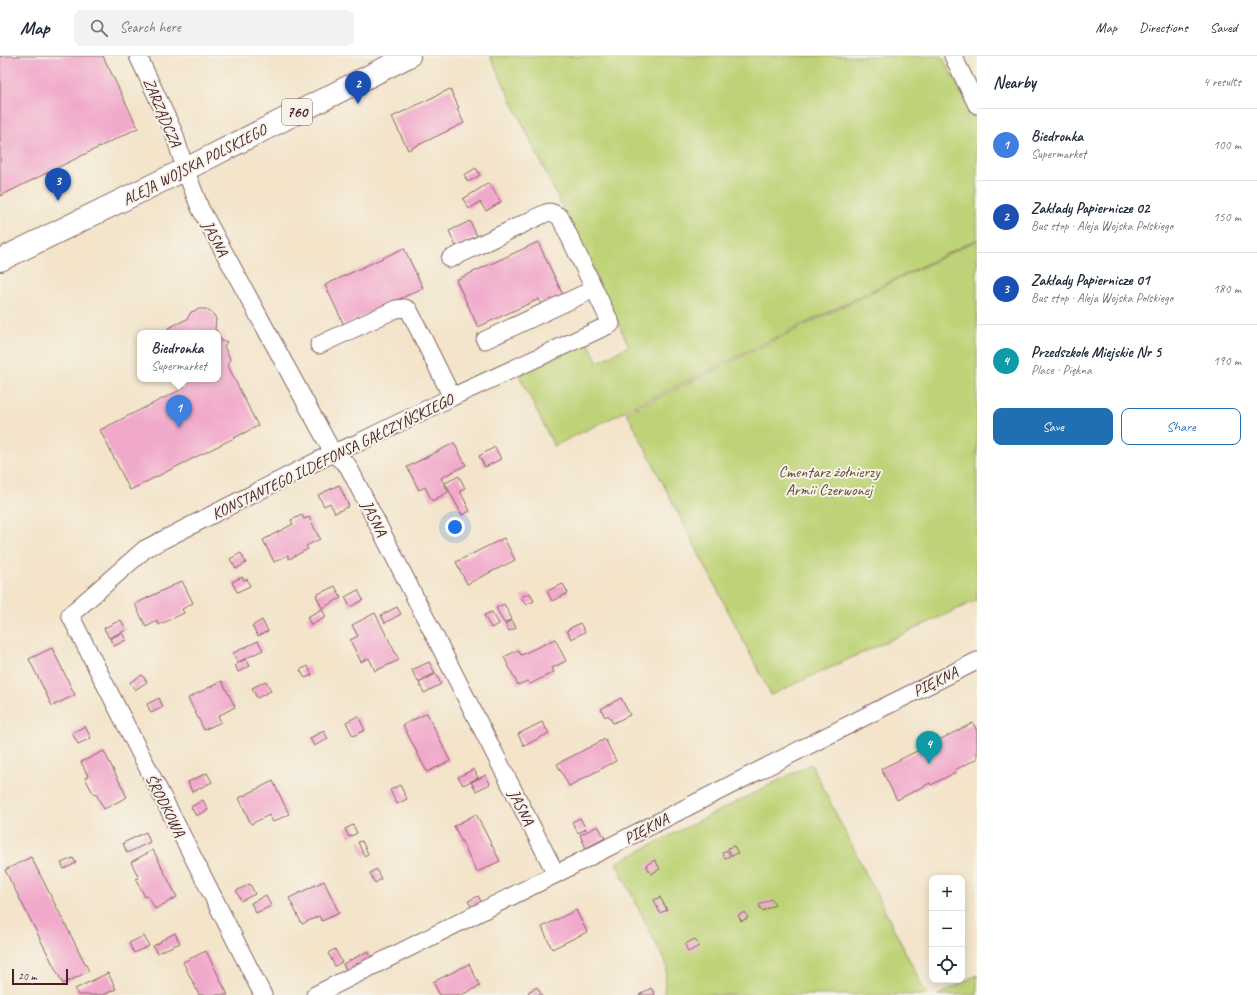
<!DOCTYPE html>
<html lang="en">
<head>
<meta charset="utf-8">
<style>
	body { margin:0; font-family:Caveat,sans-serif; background:#f2f2f3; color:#1f2937 }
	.controls { position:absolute; right:12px; bottom:12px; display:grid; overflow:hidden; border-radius:8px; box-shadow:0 2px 10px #0003 }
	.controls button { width:36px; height:36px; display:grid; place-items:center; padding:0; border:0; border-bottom:1px solid #e0e1e3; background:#fff; color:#1f2937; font:20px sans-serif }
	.scale { position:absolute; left:12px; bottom:10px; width:56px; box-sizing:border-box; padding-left:4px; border:2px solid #4a1f2b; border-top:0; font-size:11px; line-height:14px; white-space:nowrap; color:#4a1f2b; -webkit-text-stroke:3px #f7f3e8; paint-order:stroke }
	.you { position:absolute; left:455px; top:471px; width:14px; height:14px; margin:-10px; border:3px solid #fff; border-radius:50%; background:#1a73e8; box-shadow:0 0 0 6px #1a73e833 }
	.badge { display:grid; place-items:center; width:26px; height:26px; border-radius:50%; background:#1f6fb2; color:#fff; font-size:13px; font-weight:700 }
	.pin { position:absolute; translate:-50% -33px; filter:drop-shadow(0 1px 2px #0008) }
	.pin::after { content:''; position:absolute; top:21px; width:14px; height:12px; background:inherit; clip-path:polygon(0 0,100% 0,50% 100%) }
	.popup { position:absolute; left:137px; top:274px; width:84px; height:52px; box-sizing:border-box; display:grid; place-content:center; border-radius:8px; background:#fff; filter:drop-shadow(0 1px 3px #0005); font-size:13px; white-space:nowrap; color:#747a83 }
	.popup b { font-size:15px; color:#1f2937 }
	.popup::after { content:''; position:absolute; left:50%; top:100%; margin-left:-8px; border:8px solid transparent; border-top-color:#fff }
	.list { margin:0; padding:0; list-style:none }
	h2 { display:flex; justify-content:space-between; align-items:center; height:52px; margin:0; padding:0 16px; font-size:17px }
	h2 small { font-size:13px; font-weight:400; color:#747a83 }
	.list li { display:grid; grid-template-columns:26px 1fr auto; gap:12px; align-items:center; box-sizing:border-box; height:72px; padding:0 16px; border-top:1px solid #e0e1e3 }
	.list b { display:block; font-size:15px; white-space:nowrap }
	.list p { margin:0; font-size:13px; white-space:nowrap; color:#747a83 }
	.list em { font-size:13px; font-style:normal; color:#747a83 }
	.actions { display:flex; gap:8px; padding:12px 16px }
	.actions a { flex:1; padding:9px 0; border:1px solid #1f6fb2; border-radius:8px; text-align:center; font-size:14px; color:#1f6fb2 }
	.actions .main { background:#1f6fb2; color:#fff }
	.icon { flex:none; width:22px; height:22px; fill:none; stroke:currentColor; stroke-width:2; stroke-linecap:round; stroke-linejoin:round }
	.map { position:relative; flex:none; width:977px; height:939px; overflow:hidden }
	header { display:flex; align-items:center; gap:24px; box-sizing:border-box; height:56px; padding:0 20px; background:#fff; border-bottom:1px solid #e0e1e3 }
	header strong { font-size:19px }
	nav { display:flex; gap:22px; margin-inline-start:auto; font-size:14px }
	.search { width:280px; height:36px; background:#f2f2f3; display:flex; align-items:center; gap:10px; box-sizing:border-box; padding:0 14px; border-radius:8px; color:#747a83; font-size:15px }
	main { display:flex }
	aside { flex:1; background:#fff }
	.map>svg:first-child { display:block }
	.green { fill:#bed377; stroke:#847951 }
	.building { fill:#f1a9cb }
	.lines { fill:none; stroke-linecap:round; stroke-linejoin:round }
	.minor-casing { stroke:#856463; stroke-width:19 }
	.primary-casing { stroke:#856463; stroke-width:24 }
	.minor { stroke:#fff; stroke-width:17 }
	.primary { stroke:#fff; stroke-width:22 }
	.labels { text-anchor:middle; stroke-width:4; stroke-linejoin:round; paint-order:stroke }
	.shield { fill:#f7f3e8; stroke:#7e5f64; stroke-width:1 }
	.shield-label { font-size:15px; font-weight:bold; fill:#4a1f2b }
	.street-label { font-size:16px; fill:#4a1f2b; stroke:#f7f3e8 }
	.park-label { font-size:16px; fill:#674c3e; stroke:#f7f3e8 }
</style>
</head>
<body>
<header>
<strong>Map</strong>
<div class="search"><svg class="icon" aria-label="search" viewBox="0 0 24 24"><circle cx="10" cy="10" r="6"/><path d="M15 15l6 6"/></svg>Search here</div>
<nav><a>Map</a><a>Directions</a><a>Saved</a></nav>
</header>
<main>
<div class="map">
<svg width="977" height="939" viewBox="0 0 977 939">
	<rect width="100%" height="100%" fill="#f7f3e8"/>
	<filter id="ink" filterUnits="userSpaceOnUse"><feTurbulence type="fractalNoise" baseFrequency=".025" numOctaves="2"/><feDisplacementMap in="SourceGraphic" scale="8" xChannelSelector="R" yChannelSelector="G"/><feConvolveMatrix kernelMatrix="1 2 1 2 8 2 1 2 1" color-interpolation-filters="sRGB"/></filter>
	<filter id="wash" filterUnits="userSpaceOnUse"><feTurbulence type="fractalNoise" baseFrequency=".012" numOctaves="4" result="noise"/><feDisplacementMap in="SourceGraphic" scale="16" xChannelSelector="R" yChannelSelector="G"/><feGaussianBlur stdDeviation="0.9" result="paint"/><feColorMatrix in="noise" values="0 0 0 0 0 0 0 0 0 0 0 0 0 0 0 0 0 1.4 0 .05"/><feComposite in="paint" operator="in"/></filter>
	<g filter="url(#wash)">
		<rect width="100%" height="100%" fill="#f3e4ca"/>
		<g class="green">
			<path d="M 490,0 L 942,0 L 977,67 L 977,183 L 554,390 L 519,319 L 588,286 L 598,306 L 629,290 Z"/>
			<path d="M 977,184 L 977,544 L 771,639 L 627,357 Z"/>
			<path d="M 811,708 L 927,939 L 665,939 L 664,937 L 667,910 L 616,807 Z"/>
			<path d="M 977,919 L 977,939 L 938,939 Z"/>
		</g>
		<g id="blocks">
			<g class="building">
				<path d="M 0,0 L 103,0 L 138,72 L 0,140 Z"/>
				<path d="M 450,33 L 459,52 L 457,53 L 464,67 L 408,94 L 392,61 Z"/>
				<path d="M 476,112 L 480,119 L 468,126 L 464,119 Z"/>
				<path d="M 489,127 L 501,146 L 486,155 L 480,146 L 469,153 L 463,143 Z"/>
				<path d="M 470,165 L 477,180 L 456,190 L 449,175 Z"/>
				<path d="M 538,186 L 563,239 L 542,249 L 539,243 L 478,271 L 456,224 Z"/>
				<path d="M 404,192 L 423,232 L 344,269 L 325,229 Z"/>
				<path d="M 199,253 L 206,253 L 214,259 L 216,263 L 215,273 L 218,277 L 170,277 L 168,272 L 187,263 L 191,256 Z"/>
				<path d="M 218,278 L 222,286 L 225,285 L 227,286 L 224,290 L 230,303 L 228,310 L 258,370 L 130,434 L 100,374 L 184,332 L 179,323 L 218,323 Z"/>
				<path d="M 454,387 L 466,409 L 441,422 L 448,436 L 432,445 L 425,431 L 419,434 L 407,411 Z"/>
				<path d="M 495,391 L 501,403 L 485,411 L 479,400 Z"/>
				<path d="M 459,420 L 465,432 L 460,435 L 470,455 L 462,459 L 445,427 Z"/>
				<path d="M 339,429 L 349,450 L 335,457 L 330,447 L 324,450 L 318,439 Z"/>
				<path d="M 302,459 L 304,463 L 309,461 L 320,483 L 306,490 L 308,493 L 289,503 L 288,499 L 274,506 L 263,484 L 293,468 L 291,464 Z"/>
				<path d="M 504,482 L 515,504 L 467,528 L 456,506 Z"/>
				<path d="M 241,497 L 246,507 L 236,513 L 230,503 Z"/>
				<path d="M 242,521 L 244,524 L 247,523 L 250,530 L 237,536 L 232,526 Z"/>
				<path d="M 182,525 L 193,547 L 182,553 L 184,557 L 159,569 L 157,565 L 146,571 L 135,548 Z"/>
				<path d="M 563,528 L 568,537 L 552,545 L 547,535 Z"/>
				<path d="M 335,530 L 341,542 L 322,552 L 316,539 Z"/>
				<path d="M 358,534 L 363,544 L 350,551 L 345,541 Z"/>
				<path d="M 530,537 L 534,545 L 526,549 L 521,541 Z"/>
				<path d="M 504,548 L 512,563 L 504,567 L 496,552 Z"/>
				<path d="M 397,551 L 401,558 L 385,567 L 381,559 Z"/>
				<path d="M 322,553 L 326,561 L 311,569 L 307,561 Z"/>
				<path d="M 492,556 L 499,568 L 491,572 L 484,559 Z"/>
				<path d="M 375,557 L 399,604 L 375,615 L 369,602 L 361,606 L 350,584 L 358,580 L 352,569 Z"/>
				<path d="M 121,564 L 126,574 L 109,582 L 104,572 Z"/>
				<path d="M 262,564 L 268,575 L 258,580 L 252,570 Z"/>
				<path d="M 512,564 L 516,572 L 509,575 L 505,568 Z"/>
				<path d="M 580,567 L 585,576 L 571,583 L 567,574 Z"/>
				<path d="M 122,577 L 126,584 L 114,590 L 110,583 Z"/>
				<path d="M 555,583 L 566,605 L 552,612 L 554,616 L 530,628 L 527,625 L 518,629 L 504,601 L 518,594 L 521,599 Z"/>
				<path d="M 258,585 L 263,594 L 238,606 L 233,597 Z"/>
				<path d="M 52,592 L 75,639 L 52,650 L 29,603 Z"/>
				<path d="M 246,603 L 250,610 L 238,616 L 235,609 Z"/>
				<path d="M 429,606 L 435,617 L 418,626 L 412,614 Z"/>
				<path d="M 308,610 L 312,619 L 305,622 L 300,614 Z"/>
				<path d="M 436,618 L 441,628 L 424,637 L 419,627 Z"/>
				<path d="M 142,619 L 147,626 L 135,634 L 130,626 Z"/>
				<path d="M 222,625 L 235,651 L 218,660 L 221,666 L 204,674 L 188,642 Z"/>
				<path d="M 266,625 L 271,635 L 257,642 L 252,632 Z"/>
				<path d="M 159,642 L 163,651 L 151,657 L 147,648 Z"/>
				<path d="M 621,642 L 630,659 L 613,667 L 608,659 L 605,661 L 601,653 Z"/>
				<path d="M 427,657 L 450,705 L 427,716 L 403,669 Z"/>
				<path d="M 358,660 L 365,674 L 353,680 L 346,666 Z"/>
				<path d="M 542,666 L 549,677 L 524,690 L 518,678 Z"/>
				<path d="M 973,667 L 977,675 L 977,703 L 955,714 L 956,716 L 931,729 L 930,727 L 897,744 L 881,713 Z"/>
				<path d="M 85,670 L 91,682 L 78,688 L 72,677 Z"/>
				<path d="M 324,675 L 328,683 L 314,690 L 310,682 Z"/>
				<path d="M 605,683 L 616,705 L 569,730 L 557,708 Z"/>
				<path d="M 104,695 L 127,741 L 104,753 L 96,738 L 94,739 L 85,722 L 88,720 L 81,706 Z"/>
				<path d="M 474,713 L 478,722 L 463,729 L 458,721 Z"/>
				<path d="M 207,717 L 212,726 L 192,736 L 188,726 Z"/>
				<path d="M 486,719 L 490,728 L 476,735 L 471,726 Z"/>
				<path d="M 273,725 L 289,758 L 273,766 L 269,759 L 251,768 L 239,742 Z"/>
				<path d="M 400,729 L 407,743 L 397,748 L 390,734 Z"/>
				<path d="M 203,744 L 208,754 L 196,760 L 191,751 Z"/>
				<path d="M 476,758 L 500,805 L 477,816 L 454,770 Z"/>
				<path d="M 580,762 L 586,773 L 578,777 L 572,766 Z"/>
				<path d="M 353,769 L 357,777 L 349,781 L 345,773 Z"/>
				<path d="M 598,770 L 605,782 L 586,792 L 580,779 Z"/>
				<path d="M 146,776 L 150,786 L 127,797 L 123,787 Z"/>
				<path d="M 362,785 L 368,798 L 364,800 L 358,786 Z"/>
				<path d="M 734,790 L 738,797 L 732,800 L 728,792 Z"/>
				<path d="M 153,794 L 177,841 L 155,853 L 148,839 L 145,841 L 136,823 L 139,822 L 131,806 Z"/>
				<path d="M 727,794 L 730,800 L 725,802 L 722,797 Z"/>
				<path d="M 31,801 L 89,915 L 63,928 L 5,814 Z"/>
				<path d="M 73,802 L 76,807 L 64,813 L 61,807 Z"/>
				<path d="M 655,804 L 660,813 L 651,818 L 646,809 Z"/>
				<path d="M 376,813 L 381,823 L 375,827 L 370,817 Z"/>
				<path d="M 324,825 L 339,857 L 322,865 L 319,860 L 302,868 L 289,842 Z"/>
				<path d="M 250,828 L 255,838 L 241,845 L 236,835 Z"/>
				<path d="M 266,839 L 271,850 L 256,857 L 251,847 Z"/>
				<path d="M 478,840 L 482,847 L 472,852 L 468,845 Z"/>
				<path d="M 660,841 L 667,854 L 660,857 L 654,844 Z"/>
				<path d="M 771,843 L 775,849 L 762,855 L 759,849 Z"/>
				<path d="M 576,854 L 587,876 L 552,893 L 542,871 Z"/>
				<path d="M 745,856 L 748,862 L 741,865 L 738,859 Z"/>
				<path d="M 175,877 L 180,887 L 157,897 L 153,890 L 161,886 L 160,885 Z"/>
				<path d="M 144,880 L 149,890 L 134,897 L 129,887 Z"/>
				<path d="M 695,883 L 699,890 L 688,896 L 685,888 Z"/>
				<path d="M 335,893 L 342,906 L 335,910 L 328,897 Z"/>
				<path d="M 206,895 L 228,939 L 199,939 L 183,906 Z"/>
				<path d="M 368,895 L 372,903 L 347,916 L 343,908 Z"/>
				<path d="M 469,908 L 480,930 L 461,939 L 440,939 L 433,926 Z"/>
				<path d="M 108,917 L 116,933 L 103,939 L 78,939 L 75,933 Z"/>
				<path d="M 537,931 L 542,939 L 530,939 L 528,936 Z"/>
				<path d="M 651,932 L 655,939 L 639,939 Z"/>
			</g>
		</g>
	</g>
	<g filter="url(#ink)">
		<use href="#blocks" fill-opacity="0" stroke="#856463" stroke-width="1"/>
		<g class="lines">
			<g class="minor-casing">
				<g id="minor">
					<path d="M 138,0 L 174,77 L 185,113 L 200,152 L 333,397 L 348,410 L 556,818"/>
					<path d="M 953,0 L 977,49"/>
					<path d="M 485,284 L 594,233"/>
					<path d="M 319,289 L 396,253 L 405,252 L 409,254 L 452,341"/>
					<path d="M 263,939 L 70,559 L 145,493 L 333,397 L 360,386 L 452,341 L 611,268 L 560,161 C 555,158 552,155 546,157 L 450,203"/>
					<path d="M 315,939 L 556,818 L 876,655 L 977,605"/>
				</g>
			</g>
			<g class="primary-casing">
				<path id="primary" d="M 0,204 L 196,108 L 409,0"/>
			</g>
			<use href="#minor" class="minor"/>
			<use href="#primary" class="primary"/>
		</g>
	</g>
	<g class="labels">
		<rect class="shield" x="282" y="43" width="30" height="26" rx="3"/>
		<g class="shield-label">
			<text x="297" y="61">760</text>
		</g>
		<g class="street-label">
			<text transform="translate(163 56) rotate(67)" y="6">ZARZĄDCZA</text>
			<text transform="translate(194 108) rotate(-27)" y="6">ALEJA WOJSKA POLSKIEGO</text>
			<text transform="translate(216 182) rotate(62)" y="6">JASNA</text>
			<text transform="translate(332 400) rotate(-26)" y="6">KONSTANTEGO ILDEFONSA GAŁCZYŃSKIEGO</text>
			<text transform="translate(375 462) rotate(63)" y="6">JASNA</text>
			<text transform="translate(935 625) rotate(-26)" y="6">PIĘKNA</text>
			<text transform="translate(166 749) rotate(63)" y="6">ŚRODKOWA</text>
			<text transform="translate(522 751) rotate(63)" y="6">JASNA</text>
			<text transform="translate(646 772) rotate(-27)" y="6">PIĘKNA</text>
		</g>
		<g class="park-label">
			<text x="829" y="421">Cmentarz żołnierzy<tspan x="829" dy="18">Armii Czerwonej</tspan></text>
		</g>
	</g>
</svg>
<div class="controls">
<button>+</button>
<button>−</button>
<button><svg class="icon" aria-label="locate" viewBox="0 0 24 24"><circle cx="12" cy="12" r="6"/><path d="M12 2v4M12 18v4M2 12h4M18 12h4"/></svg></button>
</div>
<div class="scale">20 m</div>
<div class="you"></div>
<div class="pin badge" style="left:179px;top:372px;background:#3f7fe0">1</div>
<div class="popup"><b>Biedronka</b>Supermarket</div>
<div class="pin badge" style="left:358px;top:48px;background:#1a4fb4">2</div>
<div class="pin badge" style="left:58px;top:145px;background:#1a4fb4">3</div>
<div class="pin badge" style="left:929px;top:708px;background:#0f9aa8">4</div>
</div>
<aside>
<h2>Nearby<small>4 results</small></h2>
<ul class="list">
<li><span class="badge" style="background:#3f7fe0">1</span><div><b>Biedronka</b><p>Supermarket</p></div><em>100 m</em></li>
<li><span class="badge" style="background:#1a4fb4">2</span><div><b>Zakłady Papiernicze 02</b><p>Bus stop · Aleja Wojska Polskiego</p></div><em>150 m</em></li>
<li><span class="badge" style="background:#1a4fb4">3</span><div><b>Zakłady Papiernicze 01</b><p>Bus stop · Aleja Wojska Polskiego</p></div><em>180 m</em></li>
<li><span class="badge" style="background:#0f9aa8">4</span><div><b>Przedszkole Miejskie Nr 5</b><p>Place · Piękna</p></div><em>190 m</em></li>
</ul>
<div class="actions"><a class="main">Save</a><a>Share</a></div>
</aside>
</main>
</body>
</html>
